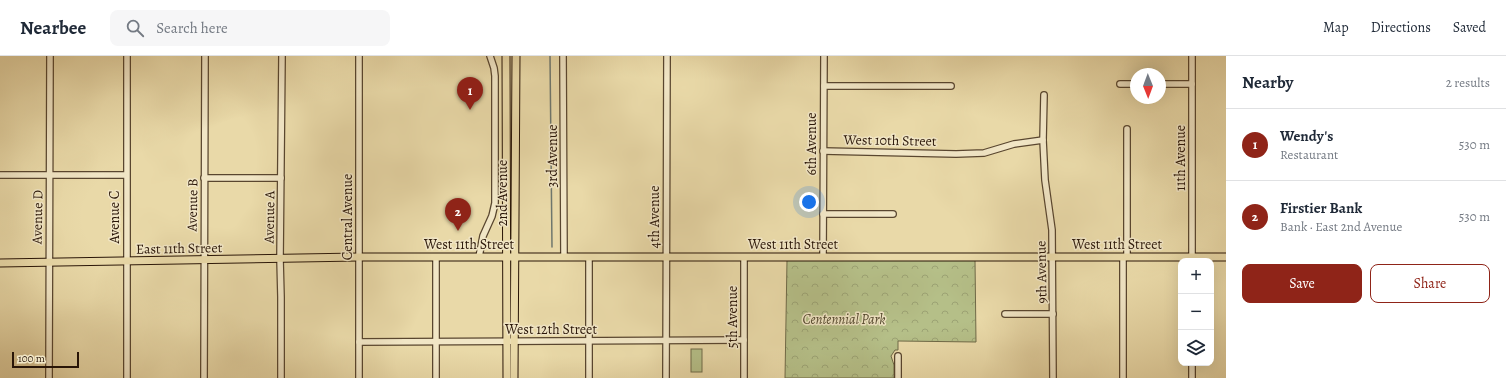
<!DOCTYPE html>
<html lang="en">
<head>
<meta charset="utf-8">
<style>
	body { margin:0; font-family:Alegreya,serif; background:#f6f6f7; color:#1f2937 }
	.controls { position:absolute; right:12px; bottom:12px; display:grid; overflow:hidden; border-radius:8px; box-shadow:0 4px 16px #0002 }
	.controls button { width:36px; height:36px; display:grid; place-items:center; padding:0; border:0; border-bottom:1px solid #e0e1e3; background:#fff; color:#1f2937; font:20px sans-serif }
	.compass { position:absolute; left:1130px; top:12px; width:36px; height:36px; border-radius:50%; background:#fff; box-shadow:0 4px 16px #0002; rotate:179deg }
	.scale { position:absolute; left:12px; bottom:10px; width:67px; box-sizing:border-box; padding-left:4px; border:2px solid #291507; border-top:0; font-size:11px; line-height:14px; white-space:nowrap; color:#291507; -webkit-text-stroke:3px #f1e6c6; paint-order:stroke }
	.you { position:absolute; left:809px; top:146px; width:14px; height:14px; margin:-10px; border:3px solid #fff; border-radius:50%; background:#1a73e8; box-shadow:0 0 0 6px #1a73e833 }
	.badge { display:grid; place-items:center; width:26px; height:26px; border-radius:50%; background:#8f2418; color:#fff; font-size:13px; font-weight:700 }
	.pin { position:absolute; translate:-50% -33px; filter:drop-shadow(0 1px 2px #0008) }
	.pin::after { content:''; position:absolute; top:21px; width:14px; height:12px; background:inherit; clip-path:polygon(0 0,100% 0,50% 100%) }
	.list { margin:0; padding:0; list-style:none }
	h2 { display:flex; justify-content:space-between; align-items:center; height:52px; margin:0; padding:0 16px; font-size:17px }
	h2 small { font-size:13px; font-weight:400; color:#747a83 }
	.list li { display:grid; grid-template-columns:26px 1fr auto; gap:12px; align-items:center; box-sizing:border-box; height:72px; padding:0 16px; border-top:1px solid #e0e1e3 }
	.list b { display:block; font-size:15px; white-space:nowrap }
	.list p { margin:0; font-size:13px; white-space:nowrap; color:#747a83 }
	.list em { font-size:13px; font-style:normal; color:#747a83 }
	.actions { display:flex; gap:8px; padding:12px 16px }
	.actions a { flex:1; padding:9px 0; border:1px solid #8f2418; border-radius:8px; text-align:center; font-size:14px; color:#8f2418 }
	.actions .main { background:#8f2418; color:#fff }
	.icon { flex:none; width:22px; height:22px; fill:none; stroke:currentColor; stroke-width:2; stroke-linecap:round; stroke-linejoin:round }
	.map { position:relative; flex:none; width:1226px; height:322px; overflow:hidden }
	header { display:flex; align-items:center; gap:24px; box-sizing:border-box; height:56px; padding:0 20px; background:#fff; border-bottom:1px solid #e0e1e3 }
	header strong { font-size:19px }
	nav { display:flex; gap:22px; margin-inline-start:auto; font-size:14px }
	.search { width:280px; height:36px; background:#f6f6f7; display:flex; align-items:center; gap:10px; box-sizing:border-box; padding:0 14px; border-radius:8px; color:#747a83; font-size:15px }
	main { display:flex }
	aside { flex:1; background:#fff }
	.map>svg:first-child { display:block }
	.grass { fill:#b5bf88; stroke:#6f6a48 }
	.forest { fill:url(#forest-crowns); stroke:#6f6a48 }
	.lines { fill:none; stroke-linecap:round; stroke-linejoin:round }
	.stream { stroke:#6e776e; stroke-width:1.5 }
	.minor-casing { stroke:#59462f; stroke-width:8 }
	.major-casing { stroke:#291507; stroke-width:9 }
	.minor { stroke:#f1e6c6; stroke-width:5.5 }
	.major { stroke:#e9d9a8; stroke-width:7 }
	.labels { text-anchor:middle; stroke-width:3; stroke-linejoin:round; paint-order:stroke }
	.street-label { font-size:14px; fill:#291507; stroke:#f1e6c6 }
	.park-label { font-size:14px; font-style:italic; fill:#53482e; stroke:#f1e6c6 }
</style>
</head>
<body>
<header>
<strong>Nearbee</strong>
<div class="search"><svg class="icon" aria-label="search" viewBox="0 0 24 24"><circle cx="10" cy="10" r="6"/><path d="M15 15l6 6"/></svg>Search here</div>
<nav><a>Map</a><a>Directions</a><a>Saved</a></nav>
</header>
<main>
<div class="map">
<svg width="1226" height="322" viewBox="0 0 1226 322">
	<defs>
		<pattern id="forest-crowns" width="20" height="18" patternUnits="userSpaceOnUse"><rect width="20" height="18" fill="#b5bf88"/><path d="M2 6a3 3 0 1 1 6 0M12 15a3 3 0 1 1 6 0" fill="none" stroke="#9ca374"/></pattern>
	</defs>
	<rect width="100%" height="100%" fill="#e9d9a8"/>
	<filter id="stains"><feTurbulence type="fractalNoise" baseFrequency=".005" numOctaves="4"/><feColorMatrix values="0 0 0 0 .2 0 0 0 0 .09 0 0 0 0 .02 0 0 0 .5 -.17"/></filter>
	<radialGradient id="worn" r=".72"><stop offset=".6" stop-color="#630" stop-opacity="0"/><stop offset="1" stop-color="#630" stop-opacity=".3"/></radialGradient>
	<rect class="grass" x="691" y="293" width="11" height="23"/>
	<path class="forest" d="M 787,204 L 975,204 L 976,286 L 898,285 L 898,294 L 895,294 L 891,300 L 894,309 L 894,322 L 785,322 Z"/>
	<g class="lines">
		<path class="stream" d="M 550,0 L 552,191"/>
		<g class="minor-casing">
			<g id="minor">
				<path d="M 563,0 L 564,201"/>
				<path d="M 1120,28 L 1136,28"/>
				<path d="M 1160,28 L 1192,28"/>
				<path d="M 824,30 L 951,30"/>
				<path d="M 1044,39 L 1043,84 L 1045,124 L 1052,174 L 1053,322"/>
				<path d="M 823,95 L 956,98 L 984,97 L 1014,88 L 1043,84"/>
				<path d="M 0,119 L 126,119"/>
				<path d="M 204,122 L 281,122"/>
				<path d="M 823,158 L 893,158"/>
				<path d="M 436,201 L 436,322"/>
				<path d="M 479,201 L 483,180 L 492,160 L 495,147 L 495,20 L 494,12 L 490,0"/>
				<path d="M 823,201 L 824,0"/>
				<path d="M 1127,201 L 1127,73"/>
				<path d="M 1192,205 L 1192,0"/>
				<path d="M 1005,258 L 1053,258"/>
				<path d="M 359,286 L 744,284"/>
				<path d="M 49,322 L 50,0"/>
				<path d="M 127,322 L 127,0"/>
				<path d="M 204,322 L 205,0"/>
				<path d="M 281,322 L 281,241 L 280,203 L 282,0"/>
				<path d="M 359,322 L 359,0"/>
				<path d="M 589,322 L 589,201"/>
				<path d="M 666,322 L 667,0"/>
				<path d="M 744,322 L 744,201"/>
				<path d="M 898,322 L 898,300"/>
				<path d="M 1123,322 L 1123,201"/>
				<path d="M 1192,322 L 1192,307"/>
			</g>
		</g>
		<g class="major-casing">
			<g id="major">
				<path d="M 506,0 L 507,322"/>
				<path d="M 0,207 L 359,201 L 1226,201"/>
				<path d="M 514,322 L 516,0"/>
			</g>
		</g>
		<use href="#minor" class="minor"/>
		<use href="#major" class="major"/>
	</g>
	<g class="labels">
		<g class="street-label">
			<text transform="translate(890 84) rotate(1)" y="5">West 10th Street</text>
			<text transform="translate(811 88) rotate(-90)" y="5">6th Avenue</text>
			<text transform="translate(552 100) rotate(-90)" y="5">3rd Avenue</text>
			<text transform="translate(1180 102) rotate(-90)" y="5">11th Avenue</text>
			<text transform="translate(502 137) rotate(-90)" y="5">2nd Avenue</text>
			<text transform="translate(192 149) rotate(-89)" y="5">Avenue B</text>
			<text transform="translate(37 161) rotate(-89)" y="5">Avenue D</text>
			<text transform="translate(114 161) rotate(-90)" y="5">Avenue C</text>
			<text transform="translate(269 161) rotate(-89)" y="5">Avenue A</text>
			<text transform="translate(347 161) rotate(-90)" y="5">Central Avenue</text>
			<text transform="translate(654 161) rotate(-90)" y="5">4th Avenue</text>
			<text x="469" y="193">West 11th Street</text>
			<text x="793" y="193">West 11th Street</text>
			<text x="1117" y="193">West 11th Street</text>
			<text transform="translate(179 192) rotate(-1)" y="5">East 11th Street</text>
			<text transform="translate(1041 216) rotate(-91)" y="5">9th Avenue</text>
			<text transform="translate(732 261) rotate(-90)" y="5">5th Avenue</text>
			<text x="551" y="278">West 12th Street</text>
		</g>
		<g class="park-label">
			<text x="844" y="268">Centennial Park</text>
		</g>
	</g>
	<rect width="100%" height="100%" filter="url(#stains)"/>
	<rect width="100%" height="100%" fill="url(#worn)"/>
</svg>
<div class="controls">
<button>+</button>
<button>−</button>
<button><svg class="icon" aria-label="layers" viewBox="0 0 24 24"><path d="M12 4l9 5-9 5-9-5zM3 14l9 5 9-5"/></svg></button>
</div>
<svg class="compass" viewBox="-18 -18 36 36"><path d="M0-13l5 13h-10z" fill="#e53935"/><path d="M0 13l5-13h-10z" fill="#747a83"/></svg>
<div class="scale">100 m</div>
<div class="you"></div>
<div class="pin badge" style="left:470px;top:54px">1</div>
<div class="pin badge" style="left:458px;top:175px">2</div>
</div>
<aside>
<h2>Nearby<small>2 results</small></h2>
<ul class="list">
<li><span class="badge">1</span><div><b>Wendy's</b><p>Restaurant</p></div><em>530 m</em></li>
<li><span class="badge">2</span><div><b>Firstier Bank</b><p>Bank · East 2nd Avenue</p></div><em>530 m</em></li>
</ul>
<div class="actions"><a class="main">Save</a><a>Share</a></div>
</aside>
</main>
</body>
</html>
